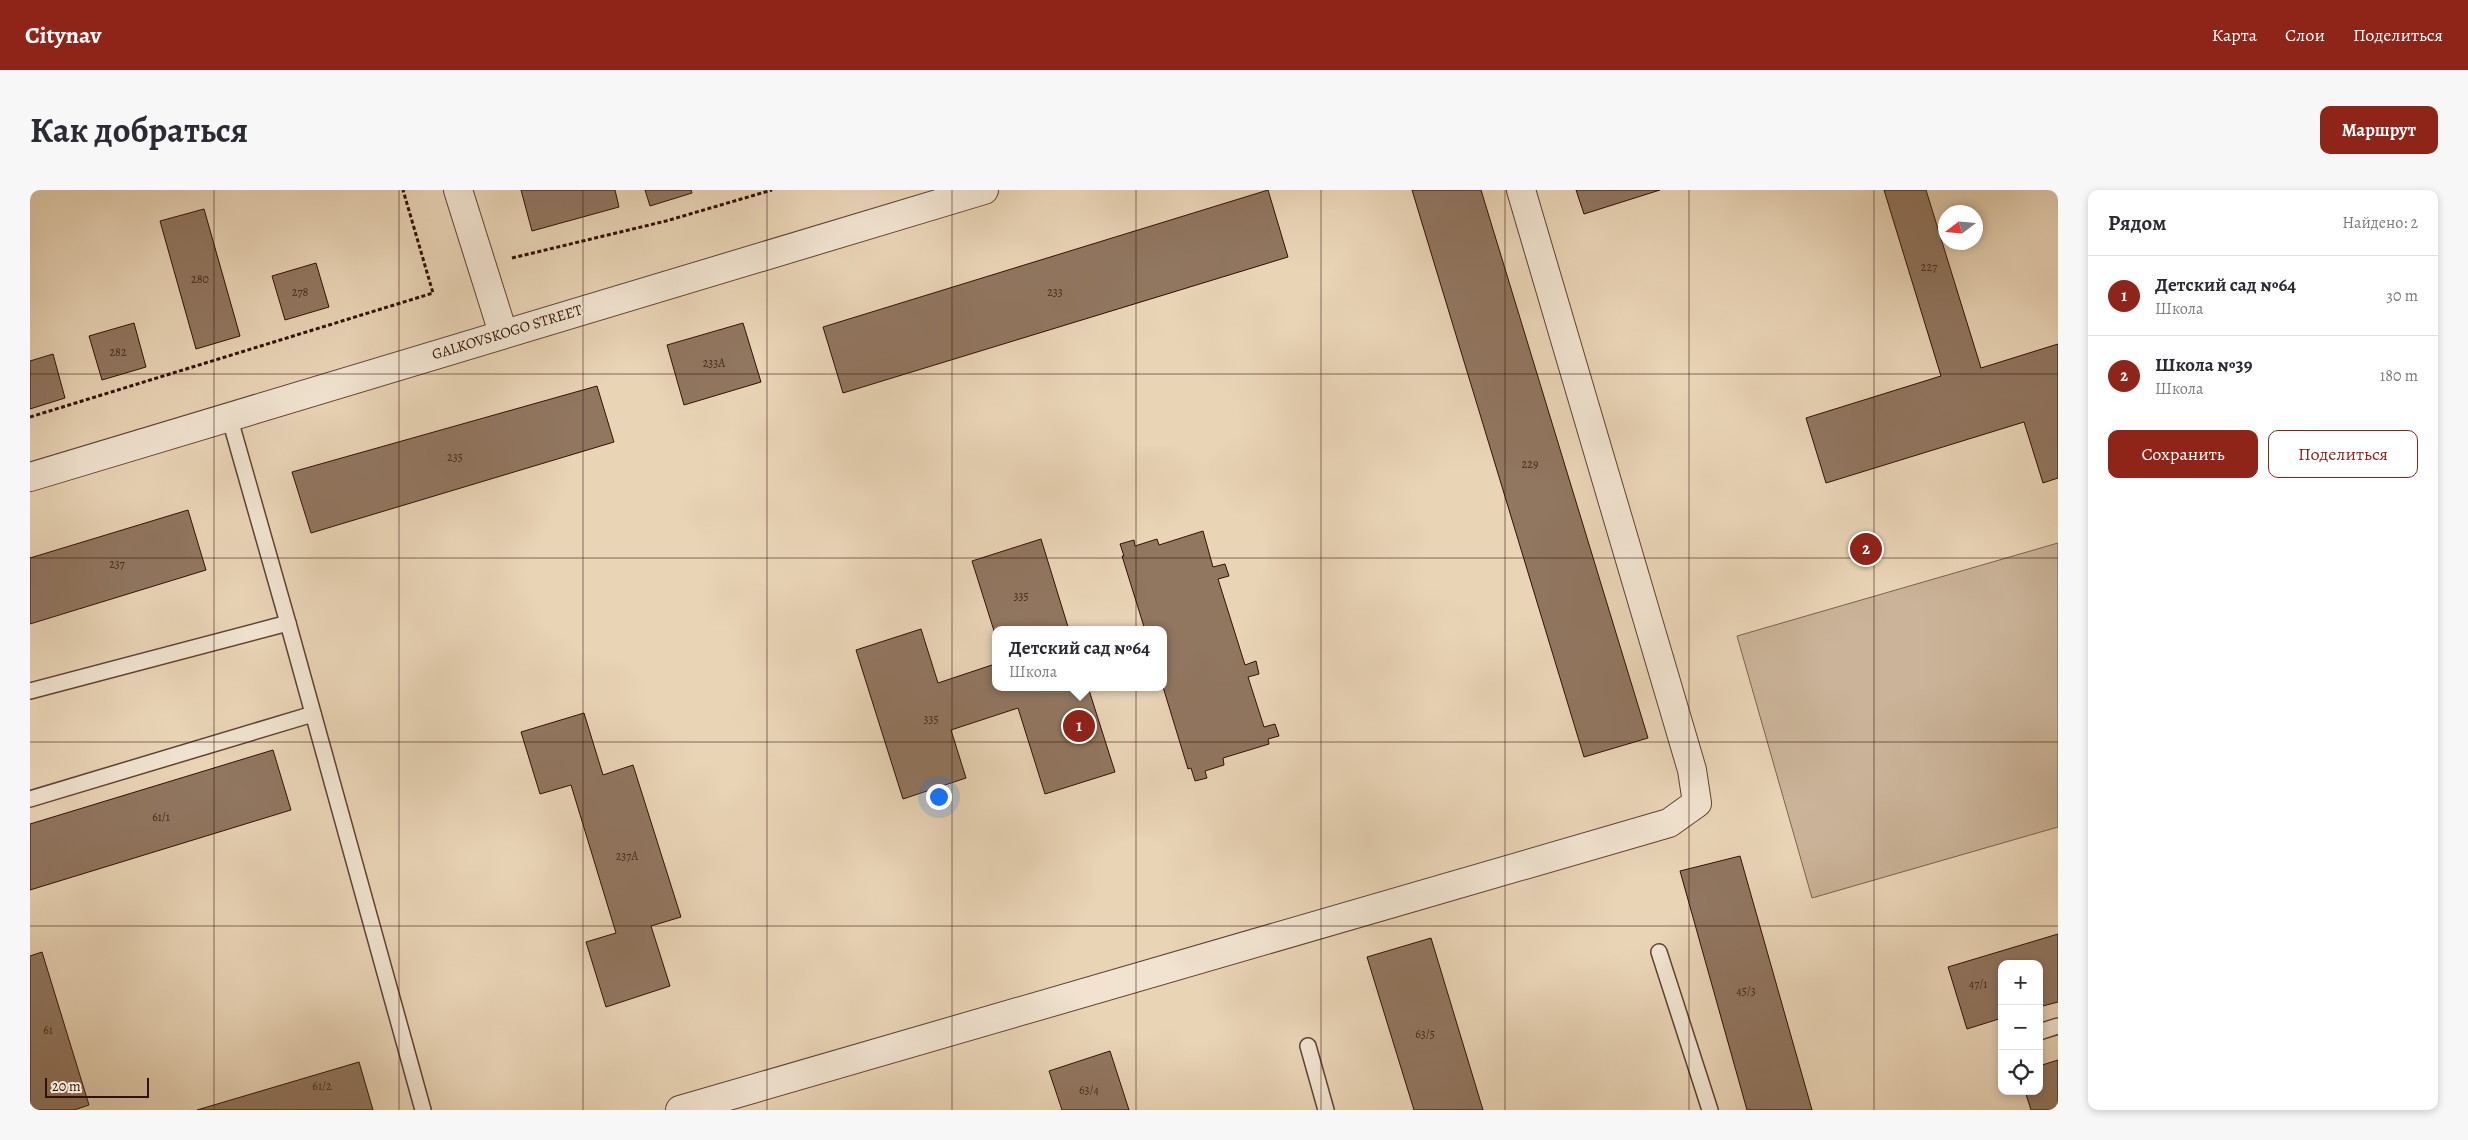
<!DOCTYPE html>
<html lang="ru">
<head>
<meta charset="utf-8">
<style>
	body { margin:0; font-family:Alegreya,serif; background:#f7f7f7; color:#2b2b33 }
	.controls { position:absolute; right:15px; bottom:15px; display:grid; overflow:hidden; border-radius:10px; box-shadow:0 2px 8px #0003 }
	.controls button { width:45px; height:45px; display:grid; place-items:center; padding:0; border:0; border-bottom:1px solid #e1e1e2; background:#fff; color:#2b2b33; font:25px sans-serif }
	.compass { position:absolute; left:1908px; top:15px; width:45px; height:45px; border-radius:50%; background:#fff; box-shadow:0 2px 8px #0003; rotate:254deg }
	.scale { position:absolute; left:15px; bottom:12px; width:104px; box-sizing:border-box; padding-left:5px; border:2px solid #311103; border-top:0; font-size:14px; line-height:18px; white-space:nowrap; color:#311103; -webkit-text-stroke:4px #f1e3d0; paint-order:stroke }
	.you { position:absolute; left:908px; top:606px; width:18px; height:18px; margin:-12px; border:4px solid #fff; border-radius:50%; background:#1a73e8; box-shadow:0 0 0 8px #1a73e833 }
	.badge { display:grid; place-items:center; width:32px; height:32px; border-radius:50%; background:#8f2418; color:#fff; font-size:16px; font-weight:700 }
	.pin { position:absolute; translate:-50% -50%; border:2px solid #fff; box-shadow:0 1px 5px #0006 }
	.popup { position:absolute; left:962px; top:436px; width:175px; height:65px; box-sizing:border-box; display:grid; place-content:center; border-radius:10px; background:#fff; filter:drop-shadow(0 1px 4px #0005); font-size:16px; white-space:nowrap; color:#7c7c81 }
	.popup b { font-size:19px; color:#2b2b33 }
	.popup::after { content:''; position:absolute; left:50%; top:100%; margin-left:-10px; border:10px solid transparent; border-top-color:#fff }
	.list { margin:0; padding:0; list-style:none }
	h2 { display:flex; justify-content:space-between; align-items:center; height:65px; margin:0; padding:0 20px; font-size:21px }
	h2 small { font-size:16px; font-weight:400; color:#7c7c81 }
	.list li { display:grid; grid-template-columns:32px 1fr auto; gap:15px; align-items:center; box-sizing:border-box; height:80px; padding:0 20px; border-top:1px solid #e1e1e2 }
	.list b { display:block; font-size:19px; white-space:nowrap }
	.list p { margin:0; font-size:16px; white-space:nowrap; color:#7c7c81 }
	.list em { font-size:16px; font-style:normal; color:#7c7c81 }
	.actions { display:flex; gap:10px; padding:15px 20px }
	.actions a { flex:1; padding:11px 0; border:1px solid #8f2418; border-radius:10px; text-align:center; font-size:18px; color:#8f2418 }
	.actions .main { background:#8f2418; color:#fff }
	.icon { flex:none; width:28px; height:28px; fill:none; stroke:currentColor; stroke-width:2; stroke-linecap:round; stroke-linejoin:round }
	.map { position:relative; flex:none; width:2028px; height:920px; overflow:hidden; border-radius:10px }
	header { display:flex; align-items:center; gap:30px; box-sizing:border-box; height:70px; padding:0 25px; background:#8f2418; color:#fff }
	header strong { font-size:24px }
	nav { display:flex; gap:28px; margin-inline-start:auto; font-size:18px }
	.intro { display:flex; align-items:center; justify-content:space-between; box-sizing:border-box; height:120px; padding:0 30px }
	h1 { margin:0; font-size:35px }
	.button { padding:12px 22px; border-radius:10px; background:#8f2418; color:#fff; font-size:18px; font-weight:700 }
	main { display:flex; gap:30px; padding:0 30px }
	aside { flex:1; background:#fff; border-radius:10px; box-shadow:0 2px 8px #0003 }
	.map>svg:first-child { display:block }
	.green { fill:#cab398; stroke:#7e624e }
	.building { fill:#917660; stroke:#311103 }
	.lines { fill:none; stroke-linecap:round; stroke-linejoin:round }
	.service-casing { stroke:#5f4230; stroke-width:18 }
	.minor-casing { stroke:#5f4230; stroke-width:30 }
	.path { stroke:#311103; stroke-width:3; stroke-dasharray:4 2.5; stroke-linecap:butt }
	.service { stroke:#f1e3d0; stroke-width:15 }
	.minor { stroke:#f1e3d0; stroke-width:28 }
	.grid { fill:none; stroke:#311103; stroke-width:1; stroke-opacity:0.55 }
	.labels { text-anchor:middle; stroke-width:4; stroke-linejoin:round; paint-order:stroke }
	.number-label { font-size:12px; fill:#492a1a }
	.street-label { font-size:15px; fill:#311103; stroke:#f1e3d0 }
</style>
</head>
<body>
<header>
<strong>Citynav</strong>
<nav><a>Карта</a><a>Слои</a><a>Поделиться</a></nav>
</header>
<div class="intro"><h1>Как добраться</h1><a class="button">Маршрут</a></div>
<main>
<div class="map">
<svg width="2028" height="920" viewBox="0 0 2028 920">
	<rect width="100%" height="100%" fill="#e9d4b6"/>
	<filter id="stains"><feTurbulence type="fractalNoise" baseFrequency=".004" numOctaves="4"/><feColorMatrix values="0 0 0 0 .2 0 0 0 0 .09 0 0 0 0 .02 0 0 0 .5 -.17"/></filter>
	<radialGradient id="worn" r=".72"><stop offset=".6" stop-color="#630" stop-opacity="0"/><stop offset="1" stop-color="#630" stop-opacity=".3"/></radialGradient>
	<path class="green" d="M 2028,353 L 2028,637 L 1782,708 L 1707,446 Z"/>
	<g class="building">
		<path d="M 491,0 L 585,0 L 589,17 L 502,41 Z"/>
		<path d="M 615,0 L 661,0 L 662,3 L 620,16 Z"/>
		<path d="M 1238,0 L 1258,67 L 813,203 L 793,137 Z"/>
		<path d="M 1382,0 L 1451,0 L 1618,548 L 1554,567 Z"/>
		<path d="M 1546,0 L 1630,0 L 1554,24 Z"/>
		<path d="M 1854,0 L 1896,0 L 1951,178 L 2028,154 L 2028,288 L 2013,293 L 1994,232 L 1796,293 L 1776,228 L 1911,186 Z"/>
		<path d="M 174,19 L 210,146 L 166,159 L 130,31 Z"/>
		<path d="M 286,73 L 299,117 L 255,130 L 242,86 Z"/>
		<path d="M 104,133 L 116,177 L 72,190 L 59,146 Z"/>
		<path d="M 713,133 L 731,192 L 654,215 L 637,155 Z"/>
		<path d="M 23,164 L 35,208 L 0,219 L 0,171 Z"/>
		<path d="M 567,196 L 584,252 L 281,343 L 262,282 Z"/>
		<path d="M 158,320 L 176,380 L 0,434 L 0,368 Z"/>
		<path d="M 1173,341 L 1183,377 L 1195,374 L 1199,386 L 1188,389 L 1215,475 L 1226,471 L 1229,484 L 1218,487 L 1234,537 L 1245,534 L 1249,546 L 1238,549 L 1239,554 L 1193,568 L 1194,575 L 1175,581 L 1177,588 L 1165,591 L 1161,578 L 1158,579 L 1133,497 L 1133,440 L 1115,440 L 1092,366 L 1094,366 L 1090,354 L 1104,350 L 1105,356 L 1127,349 L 1129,355 Z"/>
		<path d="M 1011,349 L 1039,440 L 965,440 L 965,444 L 942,371 Z"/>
		<path d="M 891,439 L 908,493 L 965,474 L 965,497 L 1058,497 L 1085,582 L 1015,604 L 988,518 L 921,540 L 936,588 L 873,609 L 826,460 Z"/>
		<path d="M 554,523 L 573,585 L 603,575 L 651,727 L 621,736 L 640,796 L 576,817 L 556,752 L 586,743 L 541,595 L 510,604 L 491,542 Z"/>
		<path d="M 243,560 L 261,620 L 0,700 L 0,634 Z"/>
		<path d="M 1710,666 L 1782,920 L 1717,920 L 1650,681 Z"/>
		<path d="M 2028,744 L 2028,812 L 2009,817 L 2009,774 L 1972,774 L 1972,828 L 1937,839 L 1918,777 Z"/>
		<path d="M 1401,748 L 1453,920 L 1384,920 L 1337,767 Z"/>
		<path d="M 12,762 L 59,915 L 44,920 L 0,920 L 0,766 Z"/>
		<path d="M 1080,861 L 1099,920 L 1032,920 L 1019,881 Z"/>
		<path d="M 2028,870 L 2028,920 L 2001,920 L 1995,901 L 2009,901 L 2009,876 Z"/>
		<path d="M 329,872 L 343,920 L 167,920 Z"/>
	</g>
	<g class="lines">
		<g class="service-casing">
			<g id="service">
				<path d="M 258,433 L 393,920"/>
				<path d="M 0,501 L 258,433 L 199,226"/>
				<path d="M 0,609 L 283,524"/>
				<path d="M 1629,762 L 1680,920"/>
				<path d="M 2009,842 L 2028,836"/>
				<path d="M 1278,856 L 1296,920"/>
			</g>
		</g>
		<g class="minor-casing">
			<g id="minor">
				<path d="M 428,0 L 473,143"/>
				<path d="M 0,287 L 954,0"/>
				<path d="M 650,920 L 1639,633 L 1667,613 L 1662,580 L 1491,0"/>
			</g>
		</g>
		<g class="path">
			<path d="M 482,68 L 636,31 L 742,0"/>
			<path d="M 0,227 L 403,103 L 373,0"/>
		</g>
		<use href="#service" class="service"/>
		<use href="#minor" class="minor"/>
	</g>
	<path class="grid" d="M 184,0 L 184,920M 369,0 L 369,920M 553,0 L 553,920M 737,0 L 737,920M 922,0 L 922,920M 1106,0 L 1106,920M 1291,0 L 1291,920M 1475,0 L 1475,920M 1659,0 L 1659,920M 1844,0 L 1844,920M 0,184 L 2028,184M 0,368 L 2028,368M 0,552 L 2028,552M 0,736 L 2028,736"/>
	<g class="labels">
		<g class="number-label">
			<text x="1899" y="81">227</text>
			<text x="170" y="93">280</text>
			<text x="270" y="106">278</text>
			<text x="1025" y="106">233</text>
			<text x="88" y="166">282</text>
			<text x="684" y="177">233А</text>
			<text x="425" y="271">235</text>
			<text x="1500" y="278">229</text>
			<text x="87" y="378">237</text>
			<text x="991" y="410">335</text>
			<text x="901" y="533">335</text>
			<text x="131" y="631">61/1</text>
			<text x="597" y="670">237А</text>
			<text x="1948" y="798">47/1</text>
			<text x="1716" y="805">45/3</text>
			<text x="18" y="844">61</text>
			<text x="1395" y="848">63/5</text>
			<text x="292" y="900">61/2</text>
			<text x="1059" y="904">63/4</text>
		</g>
		<g class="street-label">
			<text transform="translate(477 142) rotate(-17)" y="5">GALKOVSKOGO STREET</text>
		</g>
	</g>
	<rect width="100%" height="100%" filter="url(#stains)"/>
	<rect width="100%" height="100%" fill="url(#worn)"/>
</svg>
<div class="controls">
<button>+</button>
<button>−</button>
<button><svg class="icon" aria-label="locate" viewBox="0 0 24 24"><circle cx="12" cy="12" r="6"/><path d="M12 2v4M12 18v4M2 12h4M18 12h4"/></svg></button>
</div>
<svg class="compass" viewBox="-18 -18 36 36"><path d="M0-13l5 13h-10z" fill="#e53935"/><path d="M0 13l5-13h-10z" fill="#7c7c81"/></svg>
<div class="scale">20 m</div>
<div class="you"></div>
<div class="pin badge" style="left:1049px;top:536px">1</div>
<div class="popup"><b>Детский сад №64</b>Школа</div>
<div class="pin badge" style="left:1836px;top:359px">2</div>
</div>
<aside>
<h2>Рядом<small>Найдено: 2</small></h2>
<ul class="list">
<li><span class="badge">1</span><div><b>Детский сад №64</b><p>Школа</p></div><em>30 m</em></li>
<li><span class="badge">2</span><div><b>Школа №39</b><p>Школа</p></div><em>180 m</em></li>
</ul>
<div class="actions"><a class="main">Сохранить</a><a>Поделиться</a></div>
</aside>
</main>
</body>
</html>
